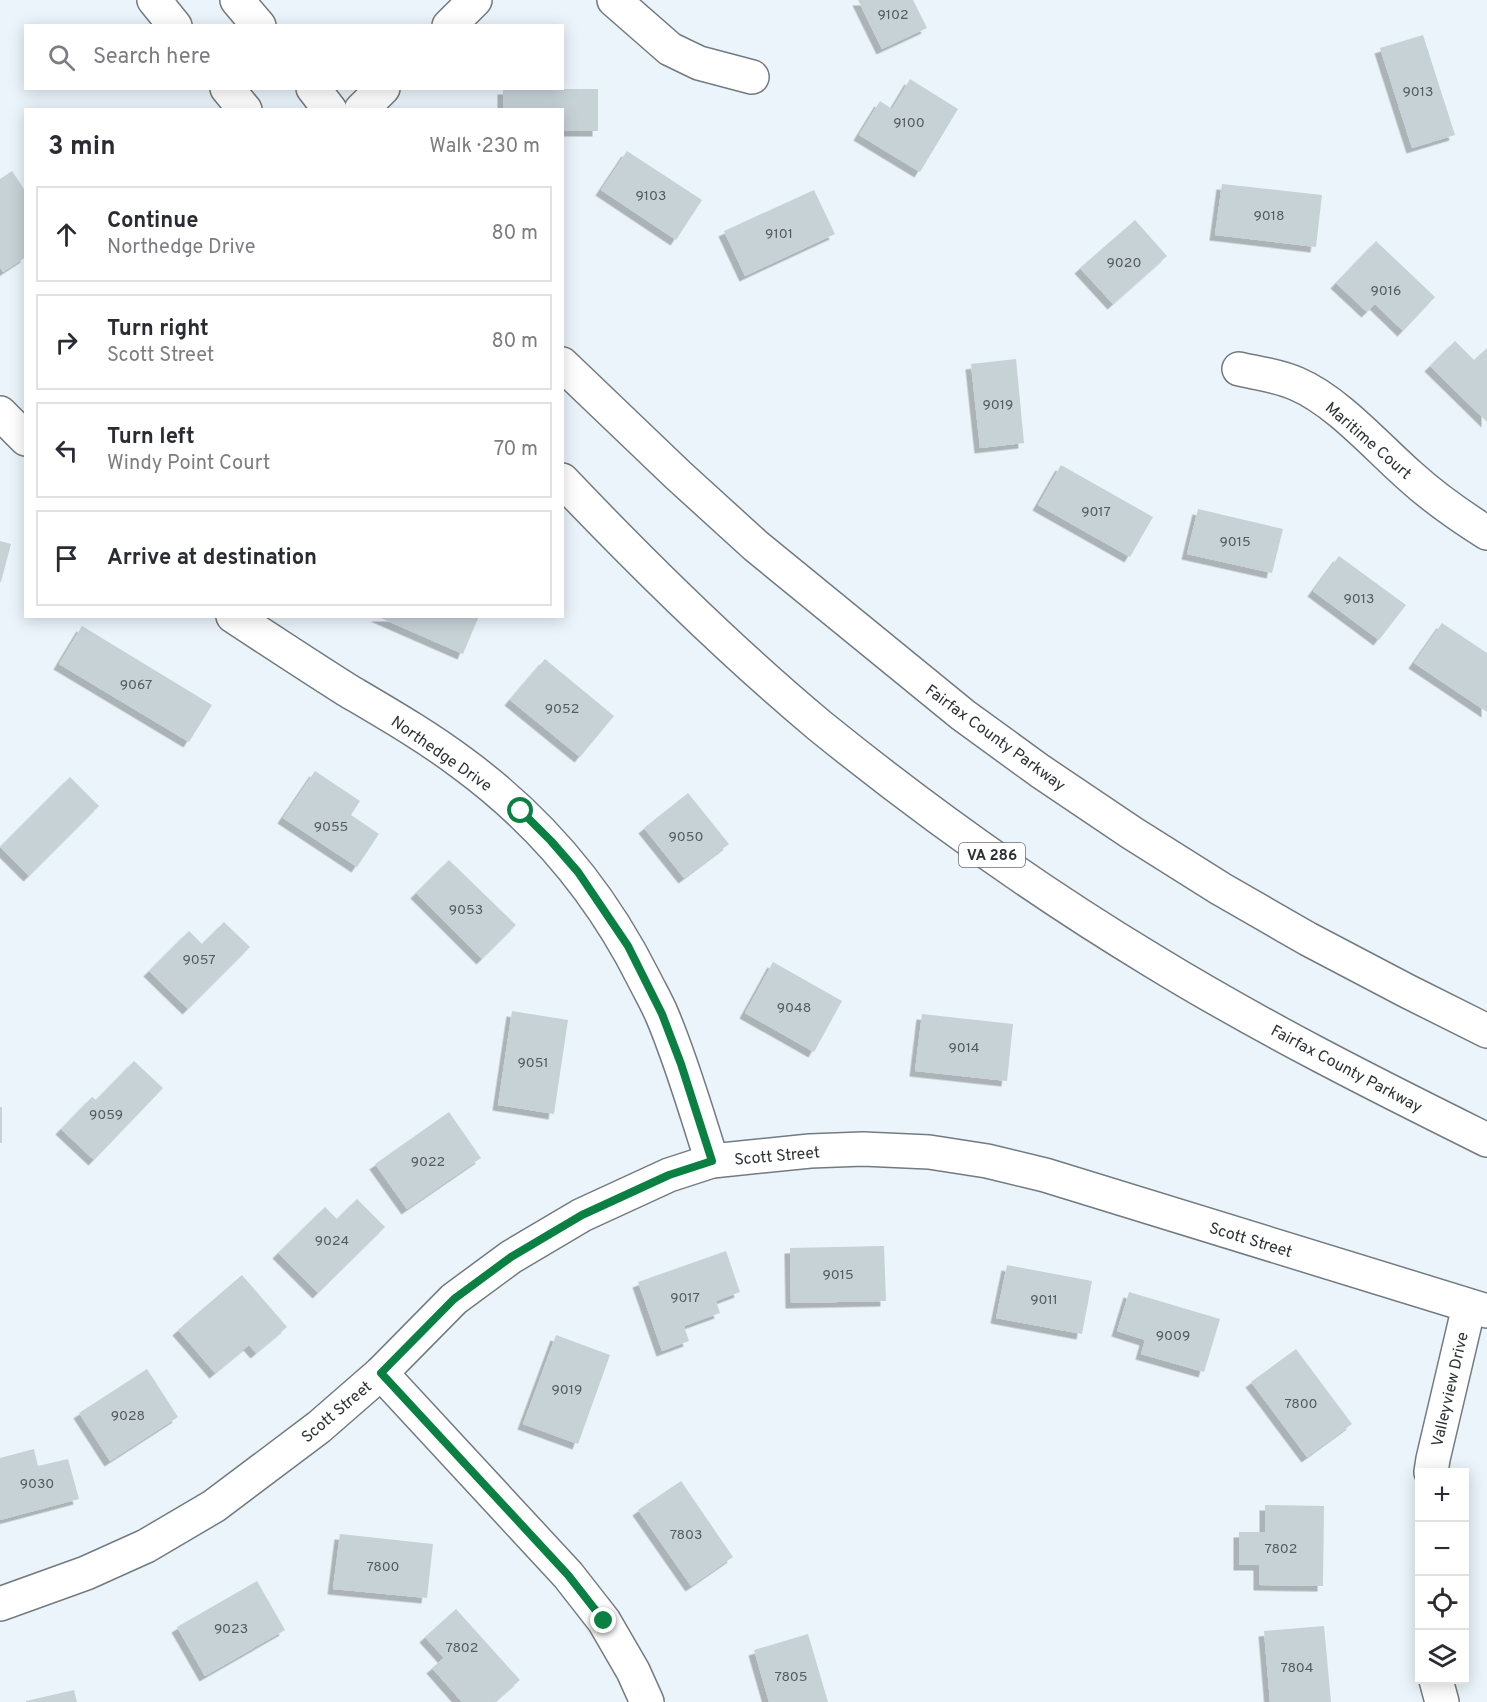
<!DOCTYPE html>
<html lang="en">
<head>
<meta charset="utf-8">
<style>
	body { margin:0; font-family:Overpass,sans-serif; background:#f7f7f7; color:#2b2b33 }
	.controls { position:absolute; right:18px; bottom:18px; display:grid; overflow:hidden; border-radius:0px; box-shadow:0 3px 15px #0003 }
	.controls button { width:54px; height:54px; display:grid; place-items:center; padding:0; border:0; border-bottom:2px solid #e1e1e2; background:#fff; color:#2b2b33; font:30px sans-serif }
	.stop { position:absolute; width:18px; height:18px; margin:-14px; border:4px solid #0b8043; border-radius:50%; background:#fff }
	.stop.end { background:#0b8043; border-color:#fff; box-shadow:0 2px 6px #0008 }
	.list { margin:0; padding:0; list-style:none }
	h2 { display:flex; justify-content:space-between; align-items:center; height:78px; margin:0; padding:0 24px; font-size:26px }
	h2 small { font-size:20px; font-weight:400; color:#7c7c81 }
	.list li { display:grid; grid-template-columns:39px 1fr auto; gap:18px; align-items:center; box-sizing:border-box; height:96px; margin:0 12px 12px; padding:0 12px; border:2px solid #e1e1e2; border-radius:0px }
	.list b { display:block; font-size:22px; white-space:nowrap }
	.list p { margin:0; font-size:20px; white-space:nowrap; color:#7c7c81 }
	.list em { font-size:20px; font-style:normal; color:#7c7c81 }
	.icon { flex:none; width:33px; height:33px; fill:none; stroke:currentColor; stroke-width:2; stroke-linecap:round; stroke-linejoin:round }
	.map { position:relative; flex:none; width:1487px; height:1702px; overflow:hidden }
	.search { position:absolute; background:#fff; box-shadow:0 3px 15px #0003; left:24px; top:24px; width:540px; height:66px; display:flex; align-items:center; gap:15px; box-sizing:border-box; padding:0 21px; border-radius:0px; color:#7c7c81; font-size:22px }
	.panel { position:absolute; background:#fff; box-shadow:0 3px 15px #0003; left:24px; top:108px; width:540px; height:510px; border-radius:0px }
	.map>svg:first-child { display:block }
	.building { fill:#c7d2d7; filter:url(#shadow) }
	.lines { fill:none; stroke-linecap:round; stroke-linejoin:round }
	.minor-casing { stroke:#727b80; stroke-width:36 }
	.trunk-casing { stroke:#727b80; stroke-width:36 }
	.minor { stroke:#fff; stroke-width:33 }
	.trunk { stroke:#fff; stroke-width:33 }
	.route { stroke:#0b8043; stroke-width:8 }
	.labels { text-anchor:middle; stroke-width:5; stroke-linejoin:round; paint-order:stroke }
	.number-label { font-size:14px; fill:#545a5d }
	.shield { fill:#fff; stroke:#6d7071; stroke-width:1.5 }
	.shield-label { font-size:15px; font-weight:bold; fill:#2e3234 }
	.street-label { font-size:16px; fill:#2e3234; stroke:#fff }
</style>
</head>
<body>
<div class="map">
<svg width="1487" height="1702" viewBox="0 0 1487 1702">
	<defs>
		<filter id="shadow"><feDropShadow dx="-5.5" dy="5.5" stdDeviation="0" flood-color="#0004"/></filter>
	</defs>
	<rect width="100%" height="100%" fill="#eaf4fa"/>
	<g class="building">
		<path d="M 858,0 L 913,0 L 927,28 L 882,49 Z"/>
		<path d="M 1423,35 L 1455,135 L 1412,148 L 1380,48 Z"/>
		<path d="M 910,79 L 958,109 L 920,172 L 859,135 L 880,101 L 892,109 Z"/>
		<path d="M 503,89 L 598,89 L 598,131 L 562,131 L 562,110 L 503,110 Z"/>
		<path d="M 627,151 L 702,200 L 676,240 L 601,190 Z"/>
		<path d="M 12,171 L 26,192 L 26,257 L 3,272 L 0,267 L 0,179 Z"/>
		<path d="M 1222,184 L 1322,195 L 1316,247 L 1215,235 Z"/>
		<path d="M 814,190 L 835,234 L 745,276 L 724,231 Z"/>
		<path d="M 1135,220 L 1167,256 L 1113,304 L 1080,268 Z"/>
		<path d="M 1376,241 L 1435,297 L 1403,331 L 1375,304 L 1367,312 L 1336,283 Z"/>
		<path d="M 1455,341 L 1474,360 L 1487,348 L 1487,422 L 1430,366 Z"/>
		<path d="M 1016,359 L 1024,443 L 980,448 L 971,364 Z"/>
		<path d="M 1061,465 L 1153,517 L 1130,557 L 1038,505 Z"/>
		<path d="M 1198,509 L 1283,529 L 1272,573 L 1187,554 Z"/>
		<path d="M 0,541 L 11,544 L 1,582 L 0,582 Z"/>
		<path d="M 1339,556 L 1406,605 L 1379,640 L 1313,591 Z"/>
		<path d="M 376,616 L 479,616 L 463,654 Z"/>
		<path d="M 1442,623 L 1487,653 L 1487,712 L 1414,663 Z"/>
		<path d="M 82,626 L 212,705 L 189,742 L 59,664 Z"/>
		<path d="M 545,659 L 614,716 L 580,757 L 510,700 Z"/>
		<path d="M 315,771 L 360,801 L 351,815 L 379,834 L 357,867 L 283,818 Z"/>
		<path d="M 70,777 L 99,806 L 29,876 L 0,847 Z"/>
		<path d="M 688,793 L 729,844 L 684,878 L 644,828 Z"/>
		<path d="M 449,860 L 516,925 L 482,959 L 416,893 Z"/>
		<path d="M 224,922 L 250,947 L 188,1009 L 149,971 L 189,931 L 202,944 Z"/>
		<path d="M 773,962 L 842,1001 L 814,1052 L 745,1013 Z"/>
		<path d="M 512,1011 L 568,1020 L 554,1114 L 498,1105 Z"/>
		<path d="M 922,1014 L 1013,1024 L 1007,1081 L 915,1071 Z"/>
		<path d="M 134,1061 L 163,1088 L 94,1160 L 61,1129 L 92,1097 L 96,1100 Z"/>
		<rect x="0" y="1107" width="2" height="36"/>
		<path d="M 449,1112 L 481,1158 L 407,1209 L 375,1164 Z"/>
		<path d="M 357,1199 L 385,1227 L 318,1293 L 278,1253 L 325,1207 L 337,1219 Z"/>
		<path d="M 884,1246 L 886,1301 L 791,1303 L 790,1248 Z"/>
		<path d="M 726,1251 L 740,1292 L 716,1301 L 720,1313 L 684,1326 L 689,1341 L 662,1351 L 638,1282 Z"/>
		<path d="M 1007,1265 L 1092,1281 L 1082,1334 L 996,1318 Z"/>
		<path d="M 242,1275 L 287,1327 L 256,1353 L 249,1345 L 215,1373 L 178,1330 Z"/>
		<path d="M 1129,1292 L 1220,1319 L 1204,1372 L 1141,1354 L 1145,1340 L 1117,1331 Z"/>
		<path d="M 556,1335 L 610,1355 L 578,1444 L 523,1424 Z"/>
		<path d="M 1296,1349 L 1352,1424 L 1307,1457 L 1251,1382 Z"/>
		<path d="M 147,1369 L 178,1417 L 110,1461 L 79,1413 Z"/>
		<path d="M 34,1449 L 38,1466 L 68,1459 L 79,1499 L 0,1520 L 0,1458 Z"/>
		<path d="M 681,1481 L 733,1557 L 691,1586 L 638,1510 Z"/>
		<path d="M 1265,1505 L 1324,1506 L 1323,1586 L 1259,1585 L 1259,1565 L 1239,1565 L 1239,1532 L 1265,1532 Z"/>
		<path d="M 340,1534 L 433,1544 L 427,1598 L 333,1589 Z"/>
		<path d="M 257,1581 L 285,1630 L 205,1676 L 177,1627 Z"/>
		<path d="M 456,1609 L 520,1680 L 495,1702 L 462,1702 L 432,1668 L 444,1658 L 425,1637 Z"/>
		<path d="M 1324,1626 L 1331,1702 L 1270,1702 L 1264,1631 Z"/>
		<path d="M 808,1634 L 828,1702 L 769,1702 L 754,1650 Z"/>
		<path d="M 74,1690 L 77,1702 L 26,1702 L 26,1701 Z"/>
	</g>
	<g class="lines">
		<g class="minor-casing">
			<g id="minor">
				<path d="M 614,0 L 670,49 L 699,63 L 752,77"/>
				<path d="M 449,26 L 475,0"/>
				<path d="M 361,110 L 383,88"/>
				<path d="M 1239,369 C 1257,373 1280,376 1297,384 C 1337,401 1377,447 1410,476 C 1433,497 1460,516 1487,533"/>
				<path d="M 0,413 L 26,439"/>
				<path d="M 233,616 C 271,641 309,666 347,690 C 386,713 426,736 462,763 C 541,821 600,891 644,979 C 650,991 657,1003 662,1015 C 682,1062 696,1112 712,1161"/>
				<path d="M 381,1373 L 568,1575 L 604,1621 L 633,1671 L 647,1702"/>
				<path d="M 1431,1472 L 1433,1459 L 1469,1306"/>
				<path d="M 0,1604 L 86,1573 L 146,1546 L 214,1506 L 319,1427 L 381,1373 L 454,1299 L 511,1257 L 582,1215 L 669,1175 L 712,1161 L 810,1151 L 863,1149 L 929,1152 L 987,1161 L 1045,1175 L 1487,1311"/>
				<path d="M 1436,1680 L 1442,1702"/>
			</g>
		</g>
		<g class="trunk-casing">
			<g id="trunk">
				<path d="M 154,0 L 175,26"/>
				<path d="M 237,0 L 259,26"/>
				<path d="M 227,88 L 245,110"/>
				<path d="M 313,88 L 330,110"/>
				<path d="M 562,364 L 678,475 L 756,546 L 963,715 L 1040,771 L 1132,833 L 1221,889 L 1308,939 L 1407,991 L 1487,1031"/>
				<path d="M 562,480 C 644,566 729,650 820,726 C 925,811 1037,891 1153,961 C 1261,1027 1374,1084 1487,1140"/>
			</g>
		</g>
		<use href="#minor" class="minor"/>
		<use href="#trunk" class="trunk"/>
	</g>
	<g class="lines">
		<path class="route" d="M 521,811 L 551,841 L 578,872 L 628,946 L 662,1014 L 681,1064 L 712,1161 L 669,1175 L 582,1215 L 511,1257 L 454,1299 L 381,1373 L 568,1575 L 604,1621"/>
	</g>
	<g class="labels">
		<g class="number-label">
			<text x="893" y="19">9102</text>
			<text x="1418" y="96">9013</text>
			<text x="909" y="127">9100</text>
			<text x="651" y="200">9103</text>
			<text x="1269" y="220">9018</text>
			<text x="779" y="238">9101</text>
			<text x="1124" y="267">9020</text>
			<text x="1386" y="295">9016</text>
			<text x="998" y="409">9019</text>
			<text x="1096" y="516">9017</text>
			<text x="1235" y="546">9015</text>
			<text x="1359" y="603">9013</text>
			<text x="136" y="689">9067</text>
			<text x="562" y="713">9052</text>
			<text x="331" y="831">9055</text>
			<text x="686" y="841">9050</text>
			<text x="466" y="914">9053</text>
			<text x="199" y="964">9057</text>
			<text x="794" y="1012">9048</text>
			<text x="964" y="1052">9014</text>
			<text x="533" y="1067">9051</text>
			<text x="106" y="1119">9059</text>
			<text x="428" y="1166">9022</text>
			<text x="332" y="1245">9024</text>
			<text x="838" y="1279">9015</text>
			<text x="685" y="1302">9017</text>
			<text x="1044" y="1304">9011</text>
			<text x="1173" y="1340">9009</text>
			<text x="567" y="1394">9019</text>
			<text x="1301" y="1408">7800</text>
			<text x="128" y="1420">9028</text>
			<text x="37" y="1488">9030</text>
			<text x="686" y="1539">7803</text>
			<text x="1281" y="1553">7802</text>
			<text x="383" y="1571">7800</text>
			<text x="231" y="1633">9023</text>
			<text x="462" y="1652">7802</text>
			<text x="1297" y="1672">7804</text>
			<text x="791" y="1681">7805</text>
		</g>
		<rect class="shield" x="959" y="843" width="66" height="24" rx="4.5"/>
		<g class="shield-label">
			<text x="992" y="860">VA 286</text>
		</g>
		<g class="street-label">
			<text transform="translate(1369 440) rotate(41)" y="6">Maritime Court</text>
			<text transform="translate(996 737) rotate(36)" y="6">Fairfax County Parkway</text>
			<text transform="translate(442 753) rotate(35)" y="6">Northedge Drive</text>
			<text transform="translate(1347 1068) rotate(28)" y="6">Fairfax County Parkway</text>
			<text transform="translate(777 1155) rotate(-5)" y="6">Scott Street</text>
			<text transform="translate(1251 1239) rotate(17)" y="6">Scott Street</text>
			<text transform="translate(1449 1389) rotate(-77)" y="6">Valleyview Drive</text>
			<text transform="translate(336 1411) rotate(-40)" y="6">Scott Street</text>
		</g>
	</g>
</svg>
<div class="controls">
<button>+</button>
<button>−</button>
<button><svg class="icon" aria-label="locate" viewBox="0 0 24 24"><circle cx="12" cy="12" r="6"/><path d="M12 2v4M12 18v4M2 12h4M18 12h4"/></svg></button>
<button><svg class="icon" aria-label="layers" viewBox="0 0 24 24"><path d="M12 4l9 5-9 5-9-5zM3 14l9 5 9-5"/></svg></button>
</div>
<div class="stop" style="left:521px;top:811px"></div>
<div class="stop end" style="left:604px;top:1621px"></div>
<div class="search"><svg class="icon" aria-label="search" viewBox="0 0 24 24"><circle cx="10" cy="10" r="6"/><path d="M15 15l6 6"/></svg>Search here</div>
<section class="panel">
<h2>3 min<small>Walk · 230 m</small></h2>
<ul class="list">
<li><svg class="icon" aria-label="ahead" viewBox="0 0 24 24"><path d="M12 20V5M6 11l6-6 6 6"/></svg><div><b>Continue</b><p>Northedge Drive</p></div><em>80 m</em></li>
<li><svg class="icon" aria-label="right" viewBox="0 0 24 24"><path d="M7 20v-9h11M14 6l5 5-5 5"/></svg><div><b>Turn right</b><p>Scott Street</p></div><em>80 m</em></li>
<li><svg class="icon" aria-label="left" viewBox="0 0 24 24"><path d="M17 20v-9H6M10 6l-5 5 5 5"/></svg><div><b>Turn left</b><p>Windy Point Court</p></div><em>70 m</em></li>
<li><svg class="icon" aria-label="arrive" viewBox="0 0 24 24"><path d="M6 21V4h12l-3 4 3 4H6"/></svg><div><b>Arrive at destination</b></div></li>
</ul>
</section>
</div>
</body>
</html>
